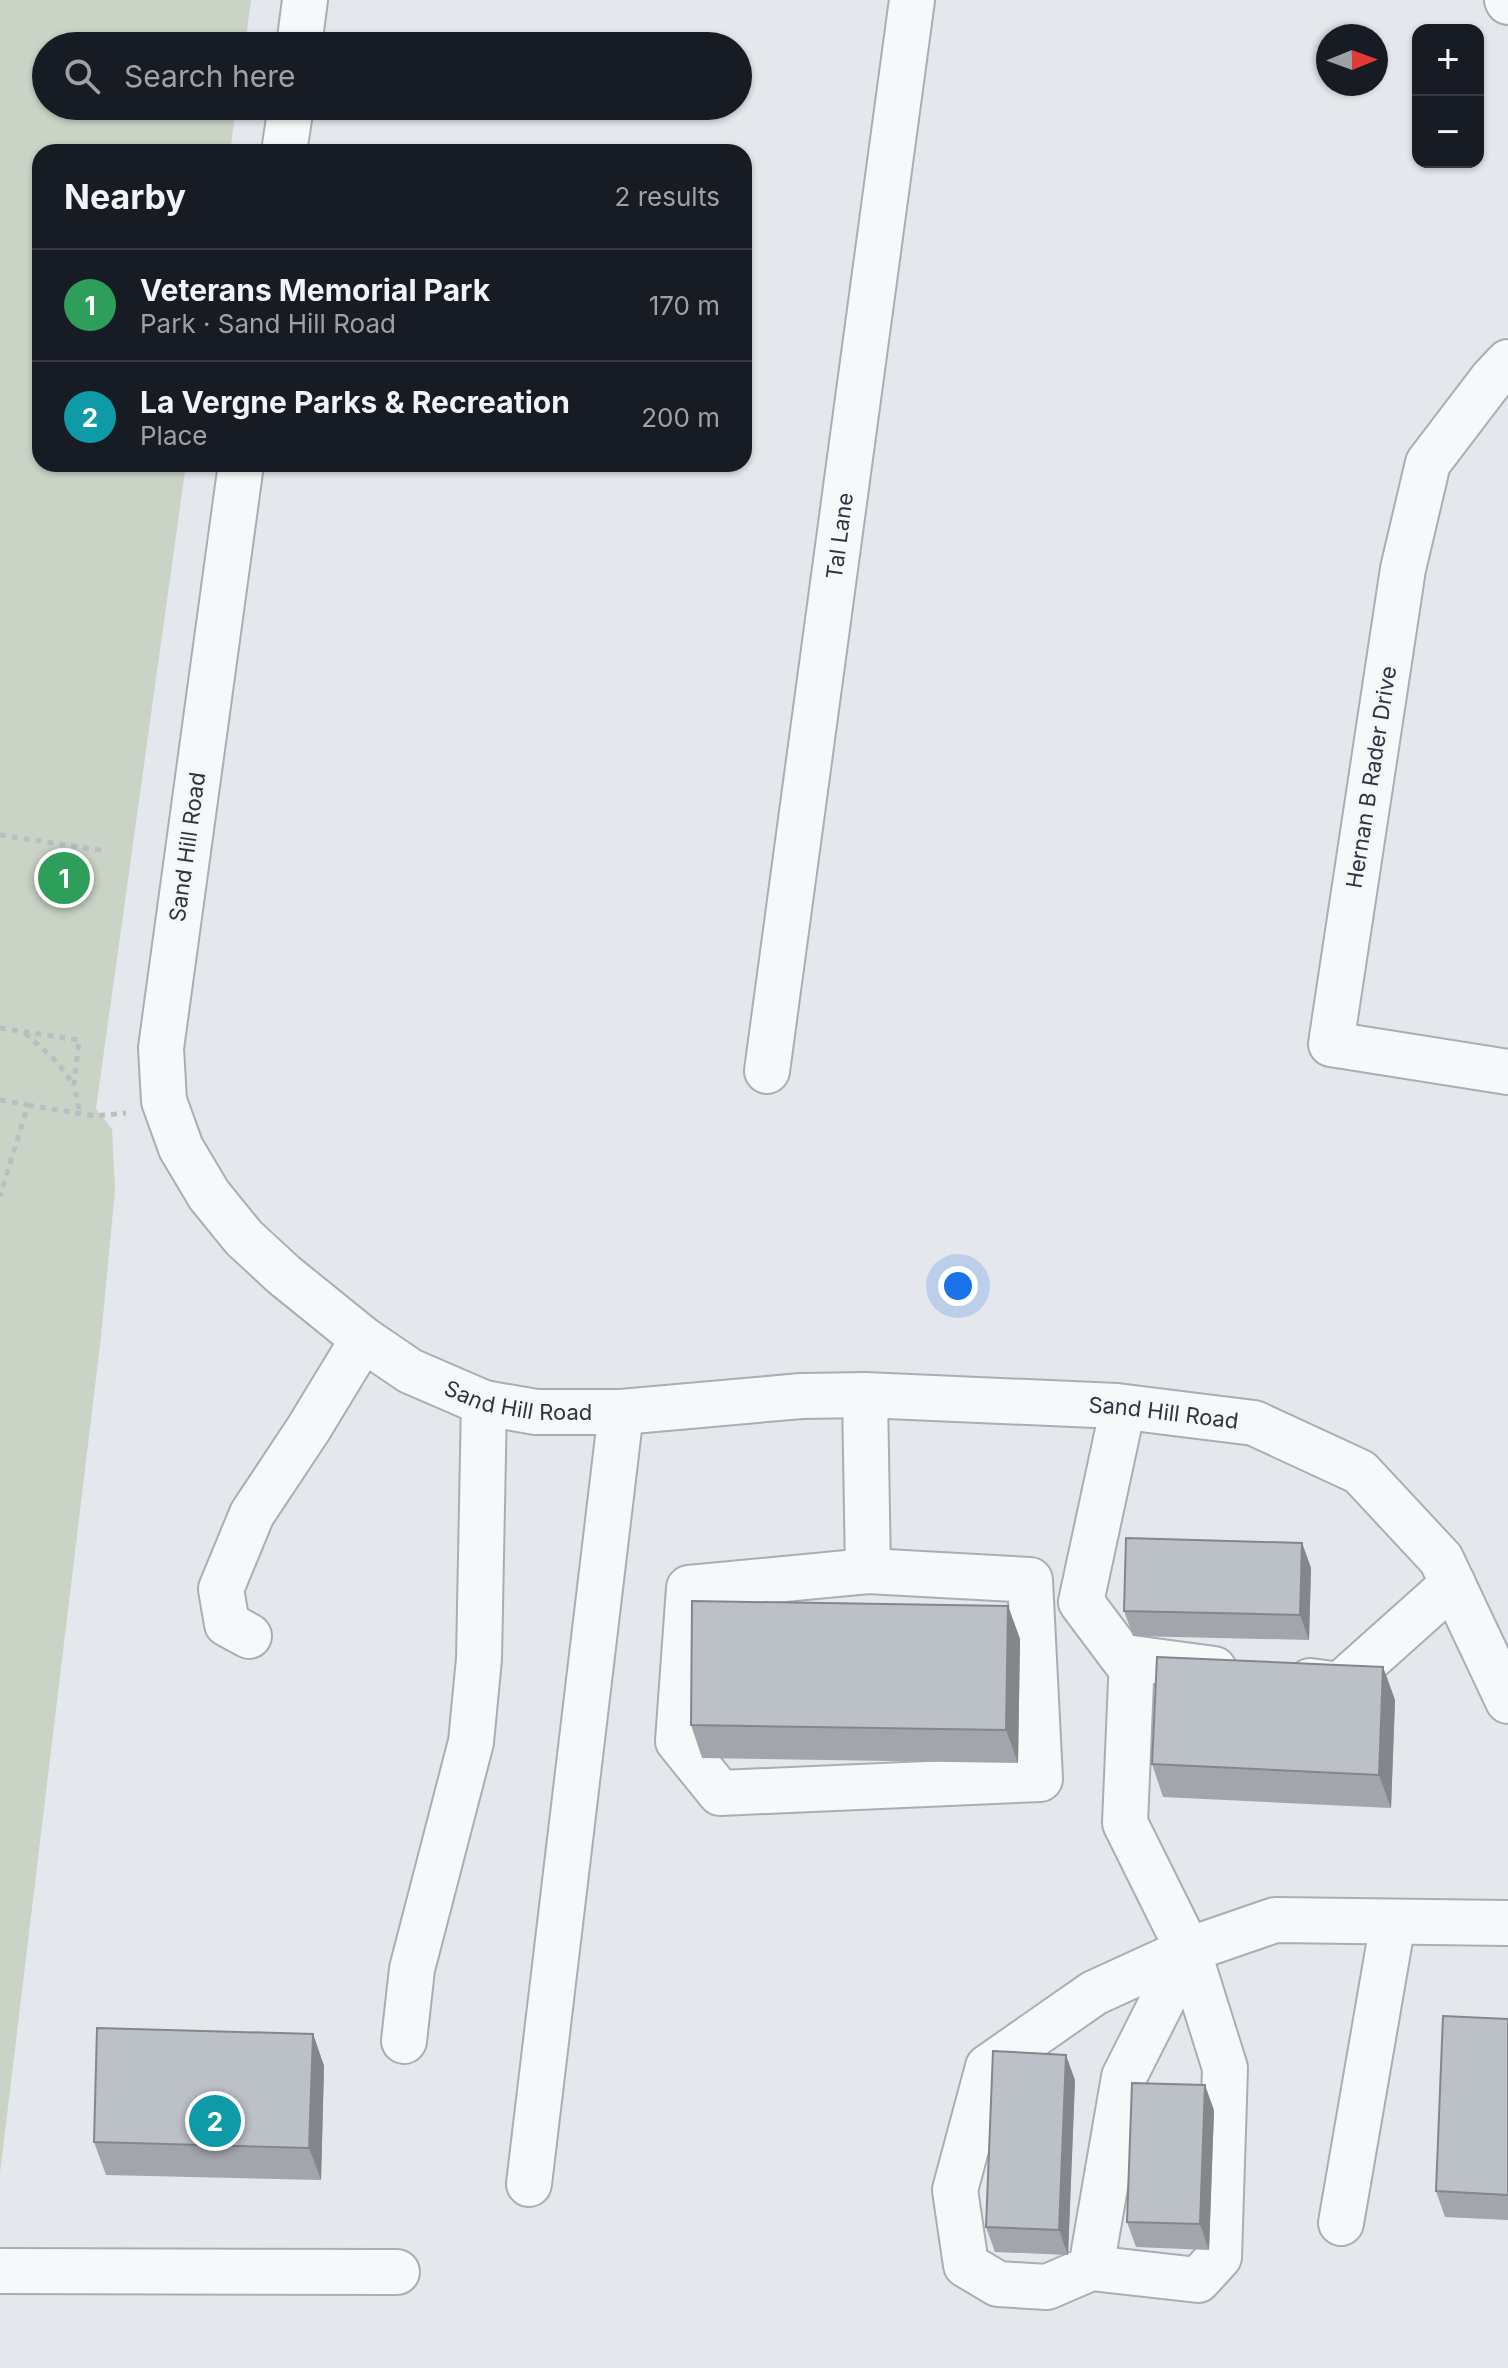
<!DOCTYPE html>
<html lang="en">
<head>
<meta charset="utf-8">
<style>
	body { margin:0; font-family:Inter,sans-serif; background:#242831; color:#f1f3f6 }
	.controls { position:absolute; right:24px; top:24px; display:grid; overflow:hidden; border-radius:16px; box-shadow:0 2px 6px #0004 }
	.controls button { width:72px; height:72px; display:grid; place-items:center; padding:0; border:0; border-bottom:2px solid #363941; background:#171b24; color:#f1f3f6; font:40px sans-serif }
	.compass { position:absolute; left:1316px; top:24px; width:72px; height:72px; border-radius:50%; background:#171b24; box-shadow:0 2px 6px #0004; rotate:89deg }
	.you { position:absolute; left:958px; top:1286px; width:28px; height:28px; margin:-20px; border:6px solid #fff; border-radius:50%; background:#1a73e8; box-shadow:0 0 0 12px #1a73e833 }
	.badge { display:grid; place-items:center; width:52px; height:52px; border-radius:50%; background:#1a73e8; color:#fff; font-size:26px; font-weight:700 }
	.pin { position:absolute; translate:-50% -50%; border:4px solid #fff; box-shadow:0 2px 8px #0006 }
	.list { margin:0; padding:0; list-style:none }
	h2 { display:flex; justify-content:space-between; align-items:center; height:104px; margin:0; padding:0 32px; font-size:34px }
	h2 small { font-size:26px; font-weight:400; color:#9ea1a6 }
	.list li { display:grid; grid-template-columns:52px 1fr auto; gap:24px; align-items:center; box-sizing:border-box; height:112px; padding:0 32px; border-top:2px solid #363941 }
	.list b { display:block; font-size:30px; white-space:nowrap }
	.list p { margin:0; font-size:26px; white-space:nowrap; color:#9ea1a6 }
	.list em { font-size:26px; font-style:normal; color:#9ea1a6 }
	.icon { flex:none; width:44px; height:44px; fill:none; stroke:currentColor; stroke-width:2; stroke-linecap:round; stroke-linejoin:round }
	.map { position:relative; flex:none; width:1508px; height:2368px; overflow:hidden }
	.search { position:absolute; background:#171b24; box-shadow:0 2px 6px #0004; left:32px; top:32px; width:720px; height:88px; display:flex; align-items:center; gap:20px; box-sizing:border-box; padding:0 28px; border-radius:44px; color:#9ea1a6; font-size:30px }
	.panel { position:absolute; background:#171b24; box-shadow:0 2px 6px #0004; left:32px; top:144px; width:720px; height:328px; border-radius:24px }
	.map>svg:first-child { display:block }
	.green { fill:#cad4c6 }
	.lines { fill:none; stroke-linecap:round; stroke-linejoin:round }
	.minor-casing { stroke:#a9aeb5; stroke-width:48 }
	.path { stroke:#babec2; stroke-width:5; stroke-dasharray:6 6; stroke-linecap:butt }
	.minor { stroke:#f7f8f9; stroke-width:44 }
	.wall { fill:#a2a5ab }
	.shaded-wall { fill:#84868b }
	.building { fill:#bcc0c7; stroke:#84868b; stroke-width:2 }
	.labels { text-anchor:middle; stroke-width:6; stroke-linejoin:round; paint-order:stroke }
	.street-label { font-size:22px; fill:#2d3541; stroke:#f4f6f8 }
</style>
</head>
<body>
<div class="map">
<svg width="1508" height="2368" viewBox="0 0 1508 2368">
	<rect width="100%" height="100%" fill="#e4e7eb"/>
	<path class="green" d="M 0,0 L 251,0 L 245,46 L 46,46 L 46,106 L 236,106 L 230,152 L 40,152 L 40,464 L 186,464 L 96,1109 L 112,1129 L 115,1190 L 101,1337 L 0,2173 Z"/>
	<g class="lines">
		<g class="minor-casing">
			<g id="minor">
				<path d="M 1507,0 L 1508,2"/>
				<path d="M 299,46 L 305,0"/>
				<path d="M 284,152 L 291,106"/>
				<path d="M 1508,362 L 1492,379 L 1428,463 L 1403,569 L 1331,1044 L 1508,1072"/>
				<path id="s1" d="M 241,464 L 161,1048 L 164,1101 L 181,1148 L 209,1195 L 244,1238 L 284,1275 L 363,1339 L 410,1371 L 484,1403 L 536,1412 L 621,1412 L 801,1396 L 865,1395 L 1117,1406 L 1254,1423 L 1360,1472 L 1441,1559 L 1508,1701"/>
				<path id="s2" d="M 767,1071 L 912,0"/>
				<path d="M 865,1395 L 868,1571 L 1030,1580 L 1040,1779 L 720,1793 L 678,1741 L 689,1588 L 868,1571"/>
				<path d="M 1123,1407 L 1081,1602 L 1132,1670"/>
				<path d="M 249,1636 L 227,1624 L 221,1589 L 252,1514 L 309,1428 L 363,1339"/>
				<path d="M 1214,1669 L 1132,1658 L 1125,1823 L 1188,1950 L 1275,1920 L 1508,1923"/>
				<path d="M 1310,1681 L 1340,1685 L 1453,1584"/>
				<path d="M 1188,1950 L 1124,2077 L 1091,2268 L 1047,2287 L 998,2284 L 966,2265 L 955,2190 L 988,2067 L 1094,1993 Z"/>
				<path d="M 404,2041 L 412,1969 L 471,1742 L 479,1659 L 484,1403"/>
				<path d="M 529,2184 L 621,1412"/>
				<path d="M 1341,2223 L 1393,1922"/>
				<path d="M 1091,2268 L 1198,2280 L 1219,2257 L 1225,2068 L 1188,1950"/>
				<path d="M 0,2271 L 397,2272"/>
			</g>
		</g>
		<g class="path">
			<path d="M 0,835 L 106,851"/>
			<path d="M 0,1028 L 79,1040 L 74,1085 L 80,1113"/>
			<path d="M 25,1033 L 58,1063 L 73,1084"/>
			<path d="M 0,1100 L 28,1105 L 0,1196"/>
			<path d="M 28,1105 L 95,1116 L 126,1113"/>
		</g>
		<use href="#minor" class="minor"/>
	</g>
	<g class="wall">
		<path d="M 1302,1543 L 1311,1568 L 1309,1640 L 1133,1636 L 1124,1611 Z"/>
		<path d="M 1008,1606 L 1020,1639 L 1018,1763 L 702,1758 L 691,1725 Z"/>
		<path d="M 1383,1667 L 1395,1700 L 1391,1808 L 1163,1797 L 1152,1764 Z"/>
		<path d="M 1508,2019 L 1508,2220 L 1445,2217 L 1436,2191 Z"/>
		<path d="M 313,2034 L 324,2066 L 321,2180 L 106,2175 L 94,2142 Z"/>
		<path d="M 1075,2080 L 1068,2255 L 995,2252 L 986,2227 Z"/>
		<path d="M 1214,2110 L 1209,2250 L 1136,2247 L 1127,2222 Z"/>
	</g>
	<g class="shaded-wall">
		<path d="M 1302,1543 L 1311,1568 L 1309,1640 L 1300,1615 Z"/>
		<path d="M 1008,1606 L 1020,1639 L 1018,1763 L 1006,1730 Z"/>
		<path d="M 1383,1667 L 1395,1700 L 1391,1808 L 1379,1775 Z"/>
		<path d="M 313,2034 L 324,2066 L 321,2180 L 309,2148 Z"/>
		<path d="M 1066,2055 L 1075,2080 L 1068,2255 L 1059,2230 Z"/>
		<path d="M 1205,2085 L 1214,2110 L 1209,2250 L 1200,2224 Z"/>
	</g>
	<g class="building">
		<path d="M 1126,1538 L 1302,1543 L 1300,1615 L 1124,1611 Z"/>
		<path d="M 692,1601 L 1008,1606 L 1006,1730 L 691,1725 Z"/>
		<path d="M 1157,1657 L 1383,1667 L 1379,1775 L 1152,1764 Z"/>
		<path d="M 1443,2016 L 1508,2019 L 1508,2195 L 1436,2191 Z"/>
		<path d="M 97,2028 L 313,2034 L 309,2148 L 94,2142 Z"/>
		<path d="M 993,2051 L 1066,2055 L 1059,2230 L 986,2227 Z"/>
		<path d="M 1132,2083 L 1205,2085 L 1200,2224 L 1127,2222 Z"/>
	</g>
	<g class="labels">
		<g class="street-label">
			<text dy="8" stroke="none"><textPath href="#s2" startOffset="540">Tal Lane</textPath></text>
			<text transform="translate(1371 777) rotate(-81)" y="8">Hernan B Rader Drive</text>
			<text transform="translate(187 847) rotate(-82)" y="8">Sand Hill Road</text>
			<text dy="8" stroke="none"><textPath href="#s1" startOffset="1130">Sand Hill Road</textPath></text>
			<text dy="8" stroke="none"><textPath href="#s1" startOffset="1778">Sand Hill Road</textPath></text>
		</g>
	</g>
</svg>
<div class="controls">
<button>+</button>
<button>−</button>
</div>
<svg class="compass" viewBox="-18 -18 36 36"><path d="M0-13l5 13h-10z" fill="#e53935"/><path d="M0 13l5-13h-10z" fill="#9ea1a6"/></svg>
<div class="you"></div>
<div class="pin badge" style="left:64px;top:878px;background:#2e9e5b">1</div>
<div class="pin badge" style="left:215px;top:2121px;background:#0f9aa8">2</div>
<div class="search"><svg class="icon" aria-label="search" viewBox="0 0 24 24"><circle cx="10" cy="10" r="6"/><path d="M15 15l6 6"/></svg>Search here</div>
<section class="panel">
<h2>Nearby<small>2 results</small></h2>
<ul class="list">
<li><span class="badge" style="background:#2e9e5b">1</span><div><b>Veterans Memorial Park</b><p>Park · Sand Hill Road</p></div><em>170 m</em></li>
<li><span class="badge" style="background:#0f9aa8">2</span><div><b>La Vergne Parks &amp; Recreation</b><p>Place</p></div><em>200 m</em></li>
</ul>
</section>
</div>
</body>
</html>
